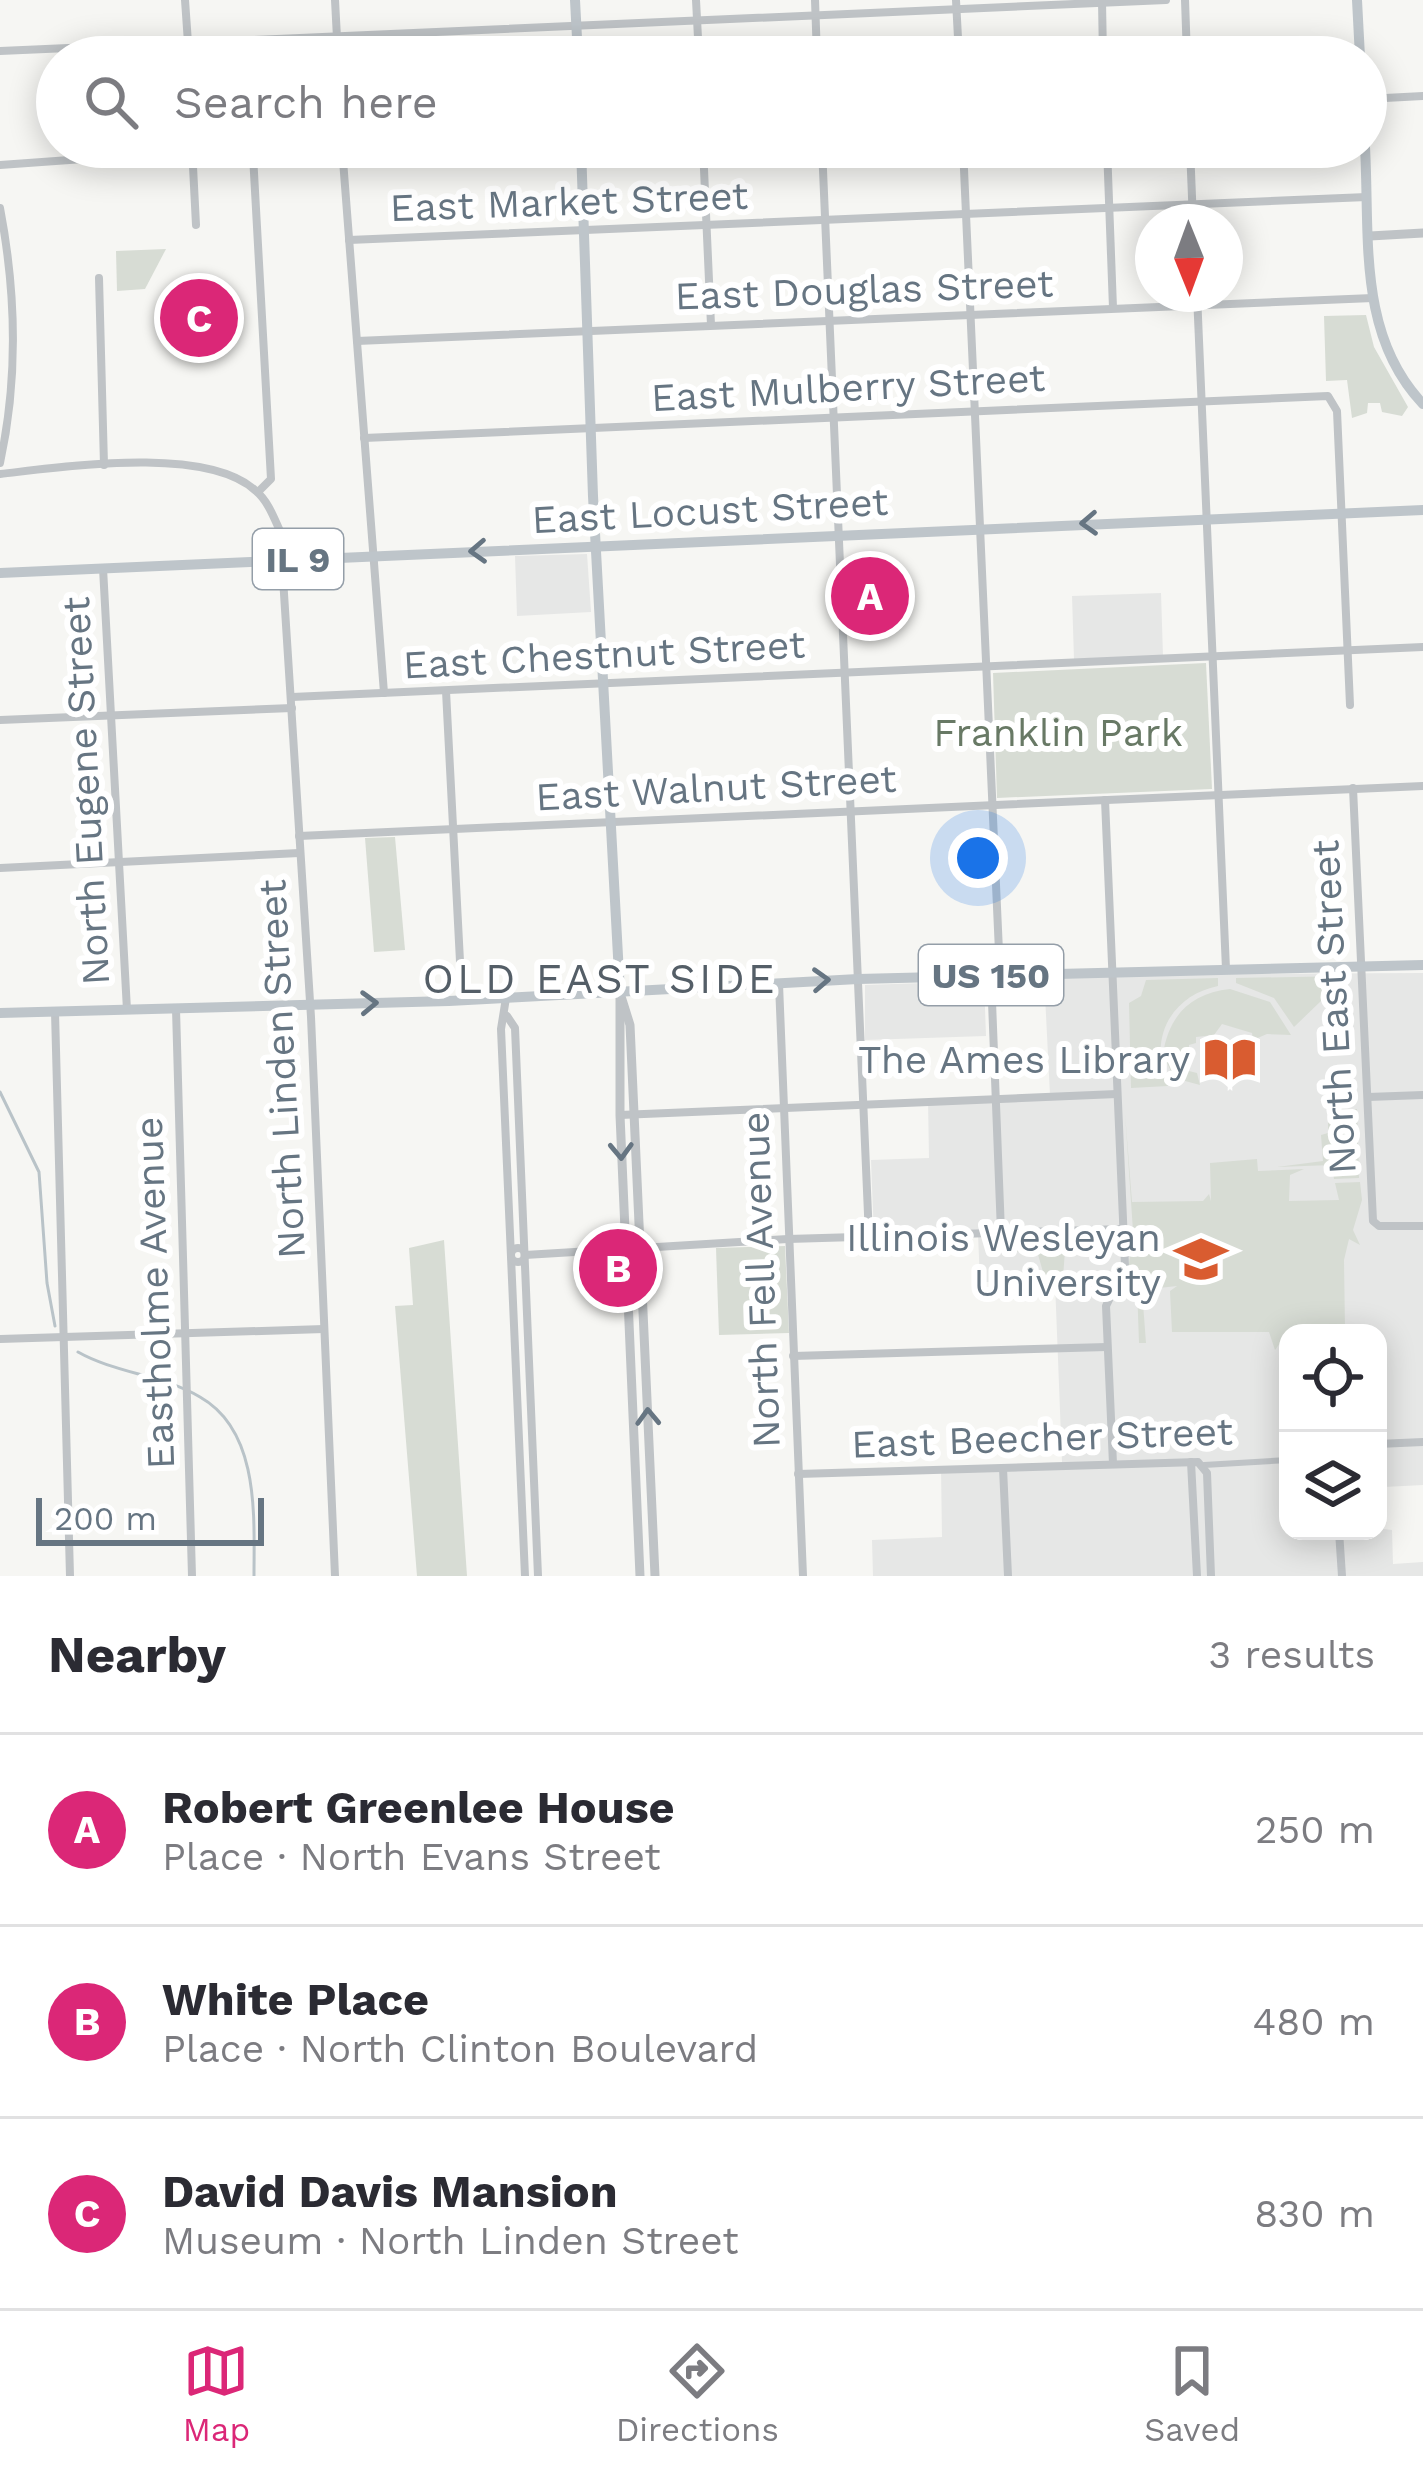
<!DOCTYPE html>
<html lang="en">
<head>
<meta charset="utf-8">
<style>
	body { margin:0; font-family:"Work Sans",sans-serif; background:#f7f7f7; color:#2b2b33 }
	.controls { position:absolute; right:36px; bottom:36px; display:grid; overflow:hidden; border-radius:24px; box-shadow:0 6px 30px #0003 }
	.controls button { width:108px; height:108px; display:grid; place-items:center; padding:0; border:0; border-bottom:3px solid #e1e1e2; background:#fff; color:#2b2b33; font:60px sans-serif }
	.compass { position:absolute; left:1135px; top:204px; width:108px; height:108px; border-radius:50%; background:#fff; box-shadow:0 6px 30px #0003; rotate:179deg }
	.scale { position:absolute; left:36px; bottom:30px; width:228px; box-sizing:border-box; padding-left:12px; border:6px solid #667582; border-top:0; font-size:33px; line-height:42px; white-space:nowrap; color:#667582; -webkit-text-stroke:9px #fff; paint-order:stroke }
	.you { position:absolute; left:978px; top:858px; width:42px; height:42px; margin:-30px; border:9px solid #fff; border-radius:50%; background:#1a73e8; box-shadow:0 0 0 18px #1a73e833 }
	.badge { display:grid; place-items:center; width:78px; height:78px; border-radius:50%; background:#db2777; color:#fff; font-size:39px; font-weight:700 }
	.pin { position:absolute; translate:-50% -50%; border:6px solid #fff; box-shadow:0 3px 12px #0006 }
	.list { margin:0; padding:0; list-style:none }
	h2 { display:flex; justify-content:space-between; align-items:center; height:156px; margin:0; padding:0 48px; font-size:51px }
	h2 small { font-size:39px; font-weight:400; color:#7c7c81 }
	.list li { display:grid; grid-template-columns:78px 1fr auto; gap:36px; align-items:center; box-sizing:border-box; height:192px; padding:0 48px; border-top:3px solid #e1e1e2 }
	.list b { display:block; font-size:45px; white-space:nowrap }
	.list p { margin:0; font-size:39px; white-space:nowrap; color:#7c7c81 }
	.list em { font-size:39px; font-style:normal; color:#7c7c81 }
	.icon { flex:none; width:66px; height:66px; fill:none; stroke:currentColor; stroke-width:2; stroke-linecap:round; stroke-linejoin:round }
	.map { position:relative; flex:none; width:1423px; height:1576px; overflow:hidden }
	.search { position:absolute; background:#fff; box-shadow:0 6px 30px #0003; left:36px; right:36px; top:36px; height:132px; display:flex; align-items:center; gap:30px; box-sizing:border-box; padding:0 42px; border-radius:66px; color:#7c7c81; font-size:45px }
	.sheet { height:732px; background:#fff }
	nav { display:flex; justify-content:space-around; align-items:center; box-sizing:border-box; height:168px; border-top:3px solid #e1e1e2; background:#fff; font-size:33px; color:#7c7c81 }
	nav a { display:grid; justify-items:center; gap:6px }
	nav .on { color:#db2777 }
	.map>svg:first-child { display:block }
	.built { fill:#e6e7e6; fill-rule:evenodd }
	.green { fill:#d7dcd4 }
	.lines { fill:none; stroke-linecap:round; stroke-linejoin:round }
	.stream { stroke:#b9c3c8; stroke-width:3 }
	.pedestrian { stroke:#bfc3c6; stroke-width:6 }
	.minor { stroke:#bfc3c6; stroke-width:8 }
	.tertiary { stroke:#bfc3c6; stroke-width:9 }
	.primary { stroke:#bec5ca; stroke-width:10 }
	.oneway { stroke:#667582 }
	.labels { text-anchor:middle; stroke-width:12; stroke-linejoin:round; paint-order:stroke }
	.shield { fill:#fff; stroke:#949ea8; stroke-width:3 }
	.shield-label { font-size:36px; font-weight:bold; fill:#667582 }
	.street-label { font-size:39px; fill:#667582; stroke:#fff }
	.park-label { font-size:39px; fill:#687965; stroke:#fff }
	.poi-label { font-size:39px; fill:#667582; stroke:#fff; text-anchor:end }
	.neighbourhood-label { font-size:42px; letter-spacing:3px; fill:#545e67; stroke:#fff }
</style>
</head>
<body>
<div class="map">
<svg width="1423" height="1576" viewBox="0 0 1423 1576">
	<rect width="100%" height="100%" fill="#f6f6f3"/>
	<g class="built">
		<path d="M 587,554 L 591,612 L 517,616 L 515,556 Z"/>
		<path d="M 1161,593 L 1163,656 L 1074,660 L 1072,596 Z"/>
		<path d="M 1423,973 L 1423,1485 L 1384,1487 L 1384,1529 L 1392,1530 L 1393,1564 L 1423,1562 L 1423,1576 L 873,1576 L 872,1540 L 942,1537 L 941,1468 L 1062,1462 L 1055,1282 L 980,1282 L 978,1234 L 874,1237 L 871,1160 L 929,1158 L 928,1100 L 1050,1095 L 1044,975 ZM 1288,1333 L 1378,1333 L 1378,1531 L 1288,1531 Z"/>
		<path d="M 984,981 L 986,1036 L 865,1040 L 865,985 Z"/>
	</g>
	<g class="green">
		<path d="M 166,249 L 145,289 L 117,291 L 116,251 Z"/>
		<path d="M 1366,315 L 1374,347 L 1408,407 L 1402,416 L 1382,412 L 1380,403 L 1368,403 L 1367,413 L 1352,418 L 1347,380 L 1326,381 L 1324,316 Z"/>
		<path d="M 1206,663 L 1212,789 L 997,798 L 993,673 Z"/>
		<path d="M 395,837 L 405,950 L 374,952 L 365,838 Z"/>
		<path d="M 1347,976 L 1294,1027 L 1274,998 L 1236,983 L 1236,978 Z"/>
		<path d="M 1218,978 L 1218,986 C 1183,993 1157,1021 1161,1059 C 1162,1070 1168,1077 1168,1086 L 1131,1088 L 1129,1003 L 1141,996 L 1146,980 Z"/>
		<path d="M 1230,989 L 1270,1002 L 1291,1035 L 1267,1034 L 1253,1040 L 1252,1033 L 1222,1024 L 1214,1035 L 1196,1037 L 1196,1043 L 1189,1045 L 1189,1071 L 1197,1073 L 1200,1085 L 1174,1078 L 1163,1054 C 1169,1015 1191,993 1230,989 Z"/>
		<path d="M 1357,1109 L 1359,1178 L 1334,1179 L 1332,1165 L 1277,1167 L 1323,1161 L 1321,1135 L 1328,1133 L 1328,1110 Z"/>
		<path d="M 1125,1113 L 1132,1202 L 1203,1201 L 1209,1194 L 1211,1201 L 1210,1163 L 1257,1159 L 1258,1171 L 1304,1169 L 1290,1175 L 1289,1201 L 1339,1200 L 1335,1183 L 1360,1182 L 1362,1200 L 1353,1230 L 1360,1245 L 1349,1239 L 1344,1260 L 1345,1330 L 1289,1331 L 1275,1350 L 1269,1332 L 1172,1332 L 1170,1291 L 1177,1286 L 1142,1290 L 1146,1343 L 1139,1343 L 1137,1287 L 1127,1278 L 1133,1231 Z"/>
		<path d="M 1113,1238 L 1113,1248 L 1065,1250 L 1063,1278 L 1045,1279 L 1037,1251 L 1004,1252 L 1004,1242 Z"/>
		<path d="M 444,1240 L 467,1576 L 417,1576 L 395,1306 L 413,1305 L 409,1248 Z"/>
		<path d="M 785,1246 L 789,1333 L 719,1335 L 716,1248 Z"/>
	</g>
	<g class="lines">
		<g class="stream">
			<path d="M 0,1092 L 39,1172 L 47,1283 L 55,1326"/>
			<path d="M 78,1352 C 115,1373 163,1375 200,1397 C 260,1431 254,1517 254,1576"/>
		</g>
		<path class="pedestrian" d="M 1204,1465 L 1288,1460"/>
		<g class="minor">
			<path d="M 185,0 L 189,57"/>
			<path d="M 335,0 L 338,57"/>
			<path d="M 696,0 L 699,57"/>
			<path d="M 815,0 L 817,57"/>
			<path d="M 956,0 L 959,57"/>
			<path d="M 1185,0 L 1187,57"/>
			<path d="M 1102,1 L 1103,57"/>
			<path d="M 0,51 L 1166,0"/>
			<path d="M 1366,99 L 1423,96"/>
			<path d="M 192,147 L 196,225"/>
			<path d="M 342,147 L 384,693"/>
			<path d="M 703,147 L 711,325"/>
			<path d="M 822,147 L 869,1237"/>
			<path d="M 963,147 L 1000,974"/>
			<path d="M 1107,147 L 1113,308"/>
			<path d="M 1190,147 L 1193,222"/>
			<path d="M 0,165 L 139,155 L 253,155 L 271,479 L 258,492"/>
			<path d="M 0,208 C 16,292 18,380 0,463"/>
			<path d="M 349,240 L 1367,197"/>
			<path d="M 99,278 L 104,465"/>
			<path d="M 1197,294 L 1226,969"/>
			<path d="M 357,341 L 1373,298"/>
			<path d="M 364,438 L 1328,396 L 1337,411 L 1350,705"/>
			<path d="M 0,474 C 63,467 206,445 256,491 C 268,501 274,518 280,531 L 311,1017 L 335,1576"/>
			<path d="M 103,568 L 127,1010"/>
			<path d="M 446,691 L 462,1000"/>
			<path d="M 292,697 L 1423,647"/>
			<path d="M 0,720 L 292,708"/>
			<path d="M 1353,788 L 1373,1221 L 1379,1226 L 1423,1226"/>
			<path d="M 1105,800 L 1125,1266 L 1106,1306 L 1113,1464"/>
			<path d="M 299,836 L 1423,786"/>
			<path d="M 0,868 L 299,853"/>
			<path d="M 991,976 L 1001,1232"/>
			<path d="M 779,984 L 803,1576"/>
			<path d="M 506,998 L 501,1029 L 525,1576"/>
			<path d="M 176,1009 L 192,1576"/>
			<path d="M 55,1012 L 70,1576"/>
			<path d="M 507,1016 L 515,1028 L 538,1576"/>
			<path d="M 1368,1097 L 1423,1095"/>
			<path d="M 620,1115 L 1117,1094"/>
			<circle cx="518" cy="1255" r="7"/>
			<path d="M 525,1255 L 788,1239 L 1123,1229"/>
			<path d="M 0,1339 L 324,1329"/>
			<path d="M 793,1356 L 1107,1347"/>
			<path d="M 1378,1444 L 1423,1442"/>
			<path d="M 1191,1462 L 1197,1576"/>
			<path d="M 1003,1468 L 1008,1576"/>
			<path d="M 798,1474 L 1198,1462 L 1207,1473 L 1211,1576"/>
			<path d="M 1339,1531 L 1342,1576"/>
		</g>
		<g class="tertiary">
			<path d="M 1370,236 L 1423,233"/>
			<path d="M 620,993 L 630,1025 L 655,1576"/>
			<path d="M 620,993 L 620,1115 L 640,1576"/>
		</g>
		<g class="primary">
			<path d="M 575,0 L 578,57"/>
			<path d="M 1357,0 L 1360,57"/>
			<path d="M 581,147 L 593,496 L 620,993"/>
			<path d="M 1365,147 C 1370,236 1357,335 1423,404"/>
			<path d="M 0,573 L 1423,510"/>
			<path d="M 0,1013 L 449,1001 L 858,979 L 1423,965"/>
		</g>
	</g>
	<defs><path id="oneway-chevron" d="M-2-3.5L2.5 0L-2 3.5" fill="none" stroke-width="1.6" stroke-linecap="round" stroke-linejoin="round" transform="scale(3)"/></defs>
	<g class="oneway">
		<use href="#oneway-chevron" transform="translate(1089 523) rotate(177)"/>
		<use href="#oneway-chevron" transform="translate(478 551) rotate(177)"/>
		<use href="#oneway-chevron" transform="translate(821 980) rotate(-3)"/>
		<use href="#oneway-chevron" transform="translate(369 1003) rotate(-2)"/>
		<use href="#oneway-chevron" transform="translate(621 1151) rotate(88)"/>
		<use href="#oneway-chevron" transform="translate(648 1417) rotate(-92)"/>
	</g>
	<defs>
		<g id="library-bare" transform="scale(4.14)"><path d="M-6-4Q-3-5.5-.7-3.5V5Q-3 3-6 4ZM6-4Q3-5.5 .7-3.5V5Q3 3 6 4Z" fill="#d95c30" stroke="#fff" stroke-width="2.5" paint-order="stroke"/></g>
		<g id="university-bare" transform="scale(4.14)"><path d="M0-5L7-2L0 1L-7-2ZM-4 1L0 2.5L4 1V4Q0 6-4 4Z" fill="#d95c30" stroke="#fff" stroke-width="2.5" paint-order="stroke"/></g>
	</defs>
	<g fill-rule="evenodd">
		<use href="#library-bare" x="1230" y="1059"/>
		<use href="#university-bare" x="1201" y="1259"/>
	</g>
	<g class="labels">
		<g class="shield">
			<rect x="253" y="529" width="90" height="60" rx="9"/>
			<rect x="919" y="945" width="144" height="60" rx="9"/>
		</g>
		<g class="shield-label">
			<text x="298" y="572">IL 9</text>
			<text x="991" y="988">US 150</text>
		</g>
		<g class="street-label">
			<text transform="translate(569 201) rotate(-2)" y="14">East Market Street</text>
			<text transform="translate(864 289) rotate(-2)" y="14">East Douglas Street</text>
			<text transform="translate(848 387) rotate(-3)" y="14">East Mulberry Street</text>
			<text transform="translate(710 510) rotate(-3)" y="14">East Locust Street</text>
			<text transform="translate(604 654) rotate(-3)" y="14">East Chestnut Street</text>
			<text transform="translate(716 787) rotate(-3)" y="14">East Walnut Street</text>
			<text transform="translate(85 791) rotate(-93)" y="14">North Eugene Street</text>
			<text transform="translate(1333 1007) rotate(-93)" y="14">North East Street</text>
			<text transform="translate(281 1069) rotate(-93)" y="14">North Linden Street</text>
			<text transform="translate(760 1280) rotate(-92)" y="14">North Fell Avenue</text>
			<text transform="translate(154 1293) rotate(-92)" y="14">Eastholme Avenue</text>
			<text transform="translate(1042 1437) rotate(-2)" y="14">East Beecher Street</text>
		</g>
		<g class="park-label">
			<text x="1058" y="746">Franklin Park</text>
		</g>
		<g class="poi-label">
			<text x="1190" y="1073">The Ames Library</text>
			<text x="1161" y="1251">Illinois Wesleyan<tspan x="1161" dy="45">University</tspan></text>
		</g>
		<g class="neighbourhood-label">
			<text x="600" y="993">OLD EAST SIDE</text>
		</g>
	</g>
</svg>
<div class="controls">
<button><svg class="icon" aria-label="locate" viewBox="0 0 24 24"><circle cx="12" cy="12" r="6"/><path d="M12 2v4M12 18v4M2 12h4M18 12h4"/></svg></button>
<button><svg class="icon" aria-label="layers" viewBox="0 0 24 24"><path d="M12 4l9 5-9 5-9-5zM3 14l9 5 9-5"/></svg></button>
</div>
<svg class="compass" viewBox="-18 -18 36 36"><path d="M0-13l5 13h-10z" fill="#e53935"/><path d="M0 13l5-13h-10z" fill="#7c7c81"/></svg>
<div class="scale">200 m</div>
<div class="you"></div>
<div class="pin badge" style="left:870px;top:596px">A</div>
<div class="pin badge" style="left:618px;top:1268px">B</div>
<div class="pin badge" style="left:199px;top:318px">C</div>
<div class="search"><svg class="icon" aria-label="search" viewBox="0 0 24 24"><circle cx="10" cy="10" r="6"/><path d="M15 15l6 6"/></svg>Search here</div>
</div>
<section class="sheet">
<h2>Nearby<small>3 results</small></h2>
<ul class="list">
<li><span class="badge">A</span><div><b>Robert Greenlee House</b><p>Place · North Evans Street</p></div><em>250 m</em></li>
<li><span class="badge">B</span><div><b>White Place</b><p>Place · North Clinton Boulevard</p></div><em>480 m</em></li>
<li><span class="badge">C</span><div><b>David Davis Mansion</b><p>Museum · North Linden Street</p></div><em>830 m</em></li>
</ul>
</section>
<nav>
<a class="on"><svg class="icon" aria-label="map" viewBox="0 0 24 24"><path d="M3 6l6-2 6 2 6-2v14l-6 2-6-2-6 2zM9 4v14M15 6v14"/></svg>Map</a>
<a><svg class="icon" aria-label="directions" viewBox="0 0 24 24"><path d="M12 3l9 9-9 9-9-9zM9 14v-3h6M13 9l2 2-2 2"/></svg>Directions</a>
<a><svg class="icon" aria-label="saved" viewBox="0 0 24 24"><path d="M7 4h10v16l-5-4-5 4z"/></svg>Saved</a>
</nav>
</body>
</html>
